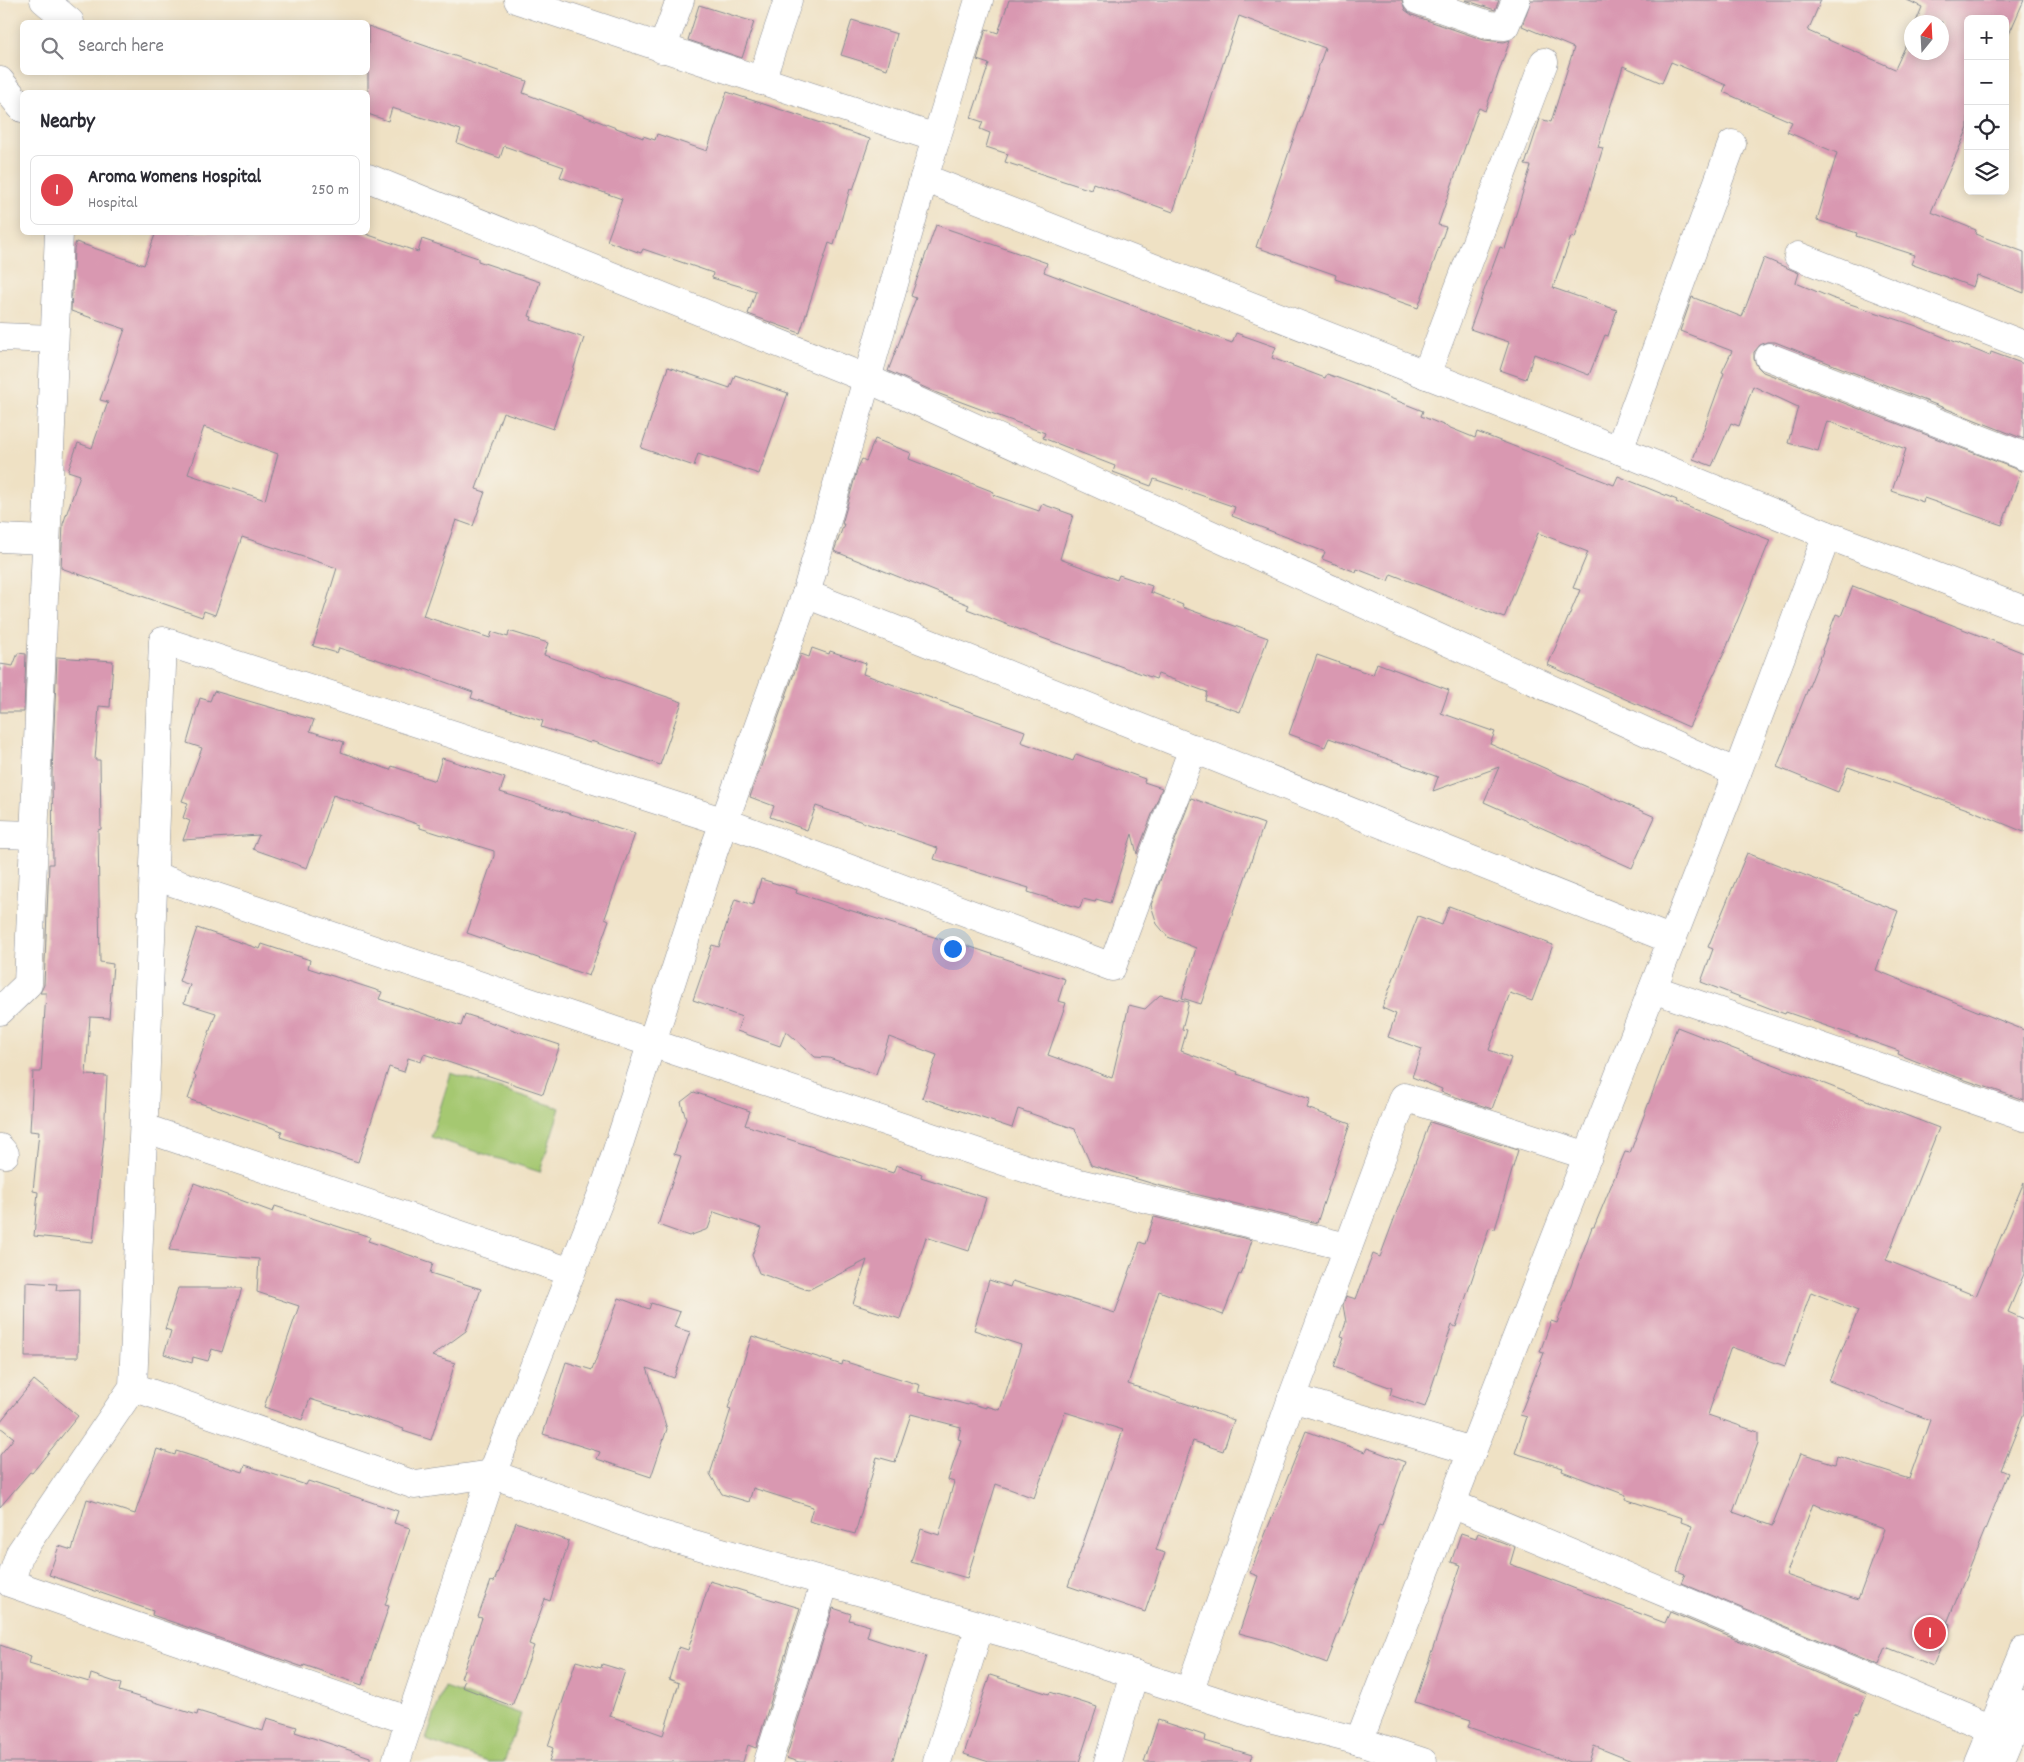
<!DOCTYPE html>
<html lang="en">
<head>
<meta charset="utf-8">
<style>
	body { margin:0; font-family:Dekko,sans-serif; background:#f2f2f3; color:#2b2b33 }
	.controls { position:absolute; right:15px; top:15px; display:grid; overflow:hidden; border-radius:8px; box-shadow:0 2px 12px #0003 }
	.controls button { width:45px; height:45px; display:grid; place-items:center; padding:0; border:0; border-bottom:1px solid #e1e1e2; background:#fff; color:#2b2b33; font:25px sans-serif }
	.compass { position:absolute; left:1904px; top:15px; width:45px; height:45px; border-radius:50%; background:#fff; box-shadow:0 2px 12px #0003; rotate:18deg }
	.you { position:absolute; left:952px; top:948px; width:18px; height:18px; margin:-12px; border:4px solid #fff; border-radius:50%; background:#1a73e8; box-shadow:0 0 0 8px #1a73e833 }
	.badge { display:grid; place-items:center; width:32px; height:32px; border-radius:50%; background:#d93025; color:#fff; font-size:16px; font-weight:700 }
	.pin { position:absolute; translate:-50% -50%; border:2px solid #fff; box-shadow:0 1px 5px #0006 }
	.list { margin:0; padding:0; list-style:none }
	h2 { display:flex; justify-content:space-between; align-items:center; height:65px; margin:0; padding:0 20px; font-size:21px }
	h2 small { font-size:16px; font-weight:400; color:#7c7c81 }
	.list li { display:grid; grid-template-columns:32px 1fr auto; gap:15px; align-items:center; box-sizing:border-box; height:70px; margin:0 10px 10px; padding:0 10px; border:1px solid #e1e1e2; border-radius:8px }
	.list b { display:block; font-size:19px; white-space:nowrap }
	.list p { margin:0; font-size:16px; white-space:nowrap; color:#7c7c81 }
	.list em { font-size:16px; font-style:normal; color:#7c7c81 }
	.icon { flex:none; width:28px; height:28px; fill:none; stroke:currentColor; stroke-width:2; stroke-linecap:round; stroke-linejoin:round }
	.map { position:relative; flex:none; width:2024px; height:1762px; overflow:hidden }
	.search { position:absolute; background:#fff; box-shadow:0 2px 12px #0003; left:20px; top:20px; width:350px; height:55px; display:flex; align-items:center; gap:12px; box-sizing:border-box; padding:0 18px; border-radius:8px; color:#7c7c81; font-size:19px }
	.panel { position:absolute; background:#fff; box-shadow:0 2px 12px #0003; left:20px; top:90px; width:350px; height:145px; border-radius:8px }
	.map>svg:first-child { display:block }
	.green { fill:#a5c871; stroke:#607c68 }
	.building { fill:#d998b1; fill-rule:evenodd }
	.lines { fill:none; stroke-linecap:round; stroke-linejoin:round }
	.minor-casing { stroke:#858891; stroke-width:29 }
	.minor { stroke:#fff; stroke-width:28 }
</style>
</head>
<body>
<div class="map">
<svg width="2024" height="1762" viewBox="0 0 2024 1762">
	<rect width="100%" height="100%" fill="#f7f3e8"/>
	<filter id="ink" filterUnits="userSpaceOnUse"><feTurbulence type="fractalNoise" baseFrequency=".02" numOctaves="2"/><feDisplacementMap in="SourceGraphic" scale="10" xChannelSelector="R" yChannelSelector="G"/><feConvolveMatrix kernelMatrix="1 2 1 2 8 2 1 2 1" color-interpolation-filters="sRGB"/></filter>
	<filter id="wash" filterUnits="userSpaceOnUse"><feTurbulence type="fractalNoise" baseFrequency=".0096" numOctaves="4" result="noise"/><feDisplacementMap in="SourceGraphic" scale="20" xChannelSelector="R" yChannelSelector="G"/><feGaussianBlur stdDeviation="1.12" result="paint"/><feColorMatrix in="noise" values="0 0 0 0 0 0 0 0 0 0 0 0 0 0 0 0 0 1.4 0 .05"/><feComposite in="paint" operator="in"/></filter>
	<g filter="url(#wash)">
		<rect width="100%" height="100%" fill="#efe1c4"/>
		<g class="green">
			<path d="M 451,1073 L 560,1108 L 540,1172 L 431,1137 Z"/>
			<path d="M 444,1687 L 521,1714 L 504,1762 L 488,1762 L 426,1740 Z"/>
		</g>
		<g id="blocks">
			<g class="building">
				<path d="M 1009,0 L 1402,0 L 1405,10 L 1412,15 L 1484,40 L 1504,42 L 1510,40 L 1485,111 L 1479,108 L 1477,112 L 1438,225 L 1446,227 L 1418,308 L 1335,279 L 1336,275 L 1256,247 L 1325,48 L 1239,16 L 1173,212 L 1093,183 L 1091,190 L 1005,162 L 1008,154 L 986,147 L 990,133 L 980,129 L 983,122 L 971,118 L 989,64 L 977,60 L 986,29 L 998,33 Z"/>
				<path d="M 1465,0 L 1499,0 L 1495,10 Z"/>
				<path d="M 1531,0 L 1821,0 L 1808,31 L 1895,69 L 1912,32 L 1912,52 L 1942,52 L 1942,22 L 1916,22 L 1922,7 L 1907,0 L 2024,0 L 2006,41 L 2005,19 L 1968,19 L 1968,128 L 1931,212 L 1976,230 L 1975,234 L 2024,252 L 2024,293 L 1977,275 L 1973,287 L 1911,264 L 1915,255 L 1856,236 L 1857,233 L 1817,220 L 1837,153 L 1787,132 L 1792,122 L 1723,92 L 1726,85 L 1671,62 L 1662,83 L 1623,66 L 1598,147 L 1603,148 L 1575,238 L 1571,237 L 1553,288 L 1617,310 L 1608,336 L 1605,335 L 1589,375 L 1534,354 L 1526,379 L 1500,370 L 1509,342 L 1470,329 L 1500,247 L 1505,249 L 1531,166 L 1525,165 L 1540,119 L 1551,122 L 1574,48 L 1522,26 Z"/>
				<path d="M 699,5 L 754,22 L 742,58 L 688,40 Z"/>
				<path d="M 852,20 L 897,34 L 887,69 L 841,55 Z"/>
				<path d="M 368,26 L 527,81 L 523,93 L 643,138 L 643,136 L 655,140 L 657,134 L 707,151 L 727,92 L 870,139 L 853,190 L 850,189 L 834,245 L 829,243 L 800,333 L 748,314 L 756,291 L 712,278 L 713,273 L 643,249 L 641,253 L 607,241 L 622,199 L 560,177 L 564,167 L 504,146 L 500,158 L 457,143 L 461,130 L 392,108 L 388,121 L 368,114 Z"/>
				<path d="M 936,225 L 1047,263 L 1044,272 L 1232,343 L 1236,333 L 1276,347 L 1272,358 L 1325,378 L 1327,374 L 1357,385 L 1423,411 L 1421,416 L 1475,438 L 1477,432 L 1614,485 L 1618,476 L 1677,500 L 1676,502 L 1770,540 L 1725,651 L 1689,727 L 1548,665 L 1580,590 L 1573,588 L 1588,552 L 1538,533 L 1504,618 L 1391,574 L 1388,581 L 1357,569 L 1356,572 L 1322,559 L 1325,552 L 1232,516 L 1235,507 L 1154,479 L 1151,486 L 1113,472 L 1115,466 L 1043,438 L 1045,433 L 937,393 L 888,371 L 916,298 L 911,296 Z"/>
				<path d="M 156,232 L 360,232 L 418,252 L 422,239 L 478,258 L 478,261 L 540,282 L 529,316 L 532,317 L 531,320 L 584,338 L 553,429 L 503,412 L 476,489 L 485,492 L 473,526 L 456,520 L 423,616 L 490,638 L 492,632 L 508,637 L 509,631 L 548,643 L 544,655 L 682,702 L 660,765 L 591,741 L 590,743 L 541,727 L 543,721 L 471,698 L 473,692 L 408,669 L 339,648 L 337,653 L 313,646 L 337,568 L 242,537 L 215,615 L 204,611 L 202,617 L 61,568 L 63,524 L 80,475 L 68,471 L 78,443 L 92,448 L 108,402 L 100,400 L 125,329 L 71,311 L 74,249 L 76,242 L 144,265 ZM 204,427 L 278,454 L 265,500 L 188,474 Z"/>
				<path d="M 1764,258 L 1799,273 L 1796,283 L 1832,298 L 1914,325 L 1990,356 L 1991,352 L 2024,364 L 2024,439 L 1775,342 L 1767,342 L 1760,345 L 1754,352 L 1754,359 L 1757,366 L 1763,372 L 2021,471 L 2002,525 L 1924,498 L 1923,502 L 1892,491 L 1906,449 L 1827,421 L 1818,451 L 1788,443 L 1798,407 L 1753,386 L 1739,426 L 1731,423 L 1712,466 L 1693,459 L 1724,373 L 1722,372 L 1732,351 L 1680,331 L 1692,297 L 1742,317 Z"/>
				<path d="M 668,367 L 730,388 L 735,375 L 788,393 L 759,474 L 698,454 L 694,466 L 641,448 Z"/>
				<path d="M 875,439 L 911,453 L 909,459 L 994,492 L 993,495 L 1039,511 L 1042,504 L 1073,515 L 1060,559 L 1117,580 L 1119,575 L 1152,586 L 1150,592 L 1183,605 L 1182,607 L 1268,638 L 1240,712 L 1205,700 L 1207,692 L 1158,674 L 1156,679 L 1034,635 L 967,609 L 969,605 L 834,551 L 844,524 L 842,524 L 857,470 L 862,459 L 866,461 Z"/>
				<path d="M 1853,586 L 2024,653 L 2024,832 L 1973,811 L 1848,767 L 1838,792 L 1777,767 L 1823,651 L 1822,650 L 1836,614 L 1841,616 Z"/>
				<path d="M 812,648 L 829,654 L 830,651 L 866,663 L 863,674 L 1025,731 L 1021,742 L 1073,761 L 1076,754 L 1145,779 L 1144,782 L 1162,788 L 1137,854 L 1132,834 L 1110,903 L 1096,899 L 1095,902 L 1083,899 L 1080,908 L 1028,892 L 1029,888 L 934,859 L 938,848 L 816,806 L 807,830 L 770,817 L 774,806 L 750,797 L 801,654 L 809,657 Z"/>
				<path d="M 18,653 L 26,654 L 24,712 L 0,712 L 0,664 L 13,666 Z"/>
				<path d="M 1317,655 L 1373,675 L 1377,663 L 1449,690 L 1441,713 L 1495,732 L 1490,744 L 1655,817 L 1632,868 L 1484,802 L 1499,767 L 1433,791 L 1438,777 L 1329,738 L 1325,747 L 1289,734 Z"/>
				<path d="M 57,657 L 113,661 L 110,707 L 99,706 L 95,760 L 100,760 L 101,829 L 98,830 L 100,962 L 113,964 L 109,1018 L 90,1017 L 86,1075 L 107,1076 L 104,1136 L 93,1242 L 34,1236 L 38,1192 L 33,1191 L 39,1132 L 30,1131 L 33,1072 L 41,1072 L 46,993 L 40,993 L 44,985 L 49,864 L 53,864 L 52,773 Z"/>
				<path d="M 214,691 L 314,720 L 310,731 L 344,742 L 341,752 L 390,770 L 392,766 L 435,781 L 442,758 L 505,778 L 500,792 L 635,834 L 605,918 L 609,920 L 589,976 L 467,933 L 494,856 L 494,851 L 420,828 L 420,825 L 333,795 L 307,868 L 253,849 L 259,835 L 183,840 L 190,821 L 183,818 L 188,803 L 182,801 L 202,748 L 187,743 L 200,698 L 210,701 Z"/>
				<path d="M 1191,798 L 1264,824 L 1201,1004 L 1182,998 L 1196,948 L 1168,937 L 1157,924 L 1151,905 Z"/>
				<path d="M 1747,853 L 1898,911 L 1876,970 L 2024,1030 L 2024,1100 L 1951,1075 L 1898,1054 L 1899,1051 L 1786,1012 L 1785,1014 L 1701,982 L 1713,949 L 1708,947 Z"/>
				<path d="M 761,879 L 797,890 L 796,893 L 962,946 L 962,944 L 1065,979 L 1058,1001 L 1066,1003 L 1048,1055 L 1112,1078 L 1129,1005 L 1145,1009 L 1160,995 L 1189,1002 L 1182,1029 L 1187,1030 L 1181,1051 L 1238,1072 L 1237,1074 L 1310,1099 L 1307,1108 L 1350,1124 L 1317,1223 L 1157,1185 L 1091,1165 L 1075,1129 L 1018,1109 L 1012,1128 L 922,1098 L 937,1055 L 889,1037 L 876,1074 L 829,1058 L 815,1057 L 786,1031 L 780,1046 L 737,1031 L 742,1017 L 693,1000 L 712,945 L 719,947 L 735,899 L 753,905 Z"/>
				<path d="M 1449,906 L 1553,945 L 1532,1001 L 1510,993 L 1489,1050 L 1511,1058 L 1492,1109 L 1441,1092 L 1442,1089 L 1412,1077 L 1422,1049 L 1388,1037 L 1396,1014 L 1382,1008 L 1418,916 L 1442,925 Z"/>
				<path d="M 197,928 L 260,949 L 262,944 L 310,960 L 308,968 L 382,992 L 379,999 L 461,1026 L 465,1014 L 560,1045 L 543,1094 L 424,1054 L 421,1062 L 408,1058 L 404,1072 L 389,1067 L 358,1162 L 280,1137 L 282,1131 L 188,1099 L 196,1076 L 194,1075 L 216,1013 L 184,1003 L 190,985 L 179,981 Z"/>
				<path d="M 1677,1027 L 1939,1128 L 1886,1260 L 1976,1296 L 2024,1182 L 2024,1274 L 2008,1312 L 2024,1319 L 2024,1413 L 2001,1470 L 2008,1473 L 1947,1623 L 1950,1624 L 1933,1666 L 1886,1647 L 1879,1665 L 1681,1583 L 1685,1574 L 1677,1571 L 1692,1526 L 1681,1522 L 1682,1518 L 1625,1499 L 1626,1495 L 1562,1471 L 1563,1468 L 1515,1453 L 1527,1417 L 1520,1415 L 1544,1353 L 1540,1352 L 1551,1321 L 1557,1323 L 1592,1227 L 1594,1227 L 1625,1152 L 1630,1153 ZM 1811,1292 L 1858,1311 L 1829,1381 L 1930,1420 L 1909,1479 L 1837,1456 L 1835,1464 L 1801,1453 L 1772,1526 L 1733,1512 L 1758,1443 L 1758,1432 L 1708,1415 L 1731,1347 L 1785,1366 ZM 1813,1504 L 1884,1529 L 1858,1600 L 1786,1575 Z"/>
				<path d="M 694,1092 L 750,1111 L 745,1125 L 893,1173 L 896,1165 L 922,1174 L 921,1177 L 986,1198 L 969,1251 L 926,1237 L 900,1319 L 853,1304 L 867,1260 L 808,1290 L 759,1273 L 752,1255 L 762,1228 L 714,1212 L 708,1229 L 689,1236 L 658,1225 L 681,1156 L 674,1154 L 686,1119 L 681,1102 Z"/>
				<path d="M 1430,1122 L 1518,1150 L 1495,1229 L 1489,1228 L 1456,1327 L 1452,1325 L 1425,1407 L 1390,1395 L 1392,1388 L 1334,1367 L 1344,1338 L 1341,1337 L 1346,1322 L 1343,1305 L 1346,1296 L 1356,1299 L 1373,1254 L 1380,1257 Z"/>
				<path d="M 194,1183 L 273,1212 L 275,1206 L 370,1237 L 368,1241 L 433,1263 L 430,1273 L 481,1289 L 466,1331 L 432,1356 L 455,1363 L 431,1440 L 403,1431 L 404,1429 L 310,1399 L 302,1420 L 264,1407 L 299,1306 L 257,1292 L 259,1259 L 169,1250 Z"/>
				<path d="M 1154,1217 L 1252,1240 L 1241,1275 L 1239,1274 L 1223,1315 L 1159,1291 L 1128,1384 L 1234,1420 L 1223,1451 L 1193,1441 L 1156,1550 L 1165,1553 L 1145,1612 L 1068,1586 L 1123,1430 L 1065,1412 L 1034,1498 L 996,1484 L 967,1578 L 911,1562 L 921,1529 L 939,1535 L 954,1482 L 948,1480 L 961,1440 L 958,1439 L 961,1427 L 911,1414 L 895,1462 L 877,1457 L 855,1534 L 809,1521 L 813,1507 L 753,1488 L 749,1502 L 722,1494 L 710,1474 L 731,1409 L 728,1408 L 752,1336 L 842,1365 L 843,1361 L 920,1385 L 918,1392 L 968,1405 L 969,1403 L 986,1408 L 986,1406 L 1000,1410 L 1021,1345 L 974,1330 L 989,1280 L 1010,1287 L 1012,1281 L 1115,1313 L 1140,1242 L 1145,1244 Z"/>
				<path d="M 26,1282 L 57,1284 L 56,1290 L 79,1289 L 78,1357 L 25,1357 Z"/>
				<path d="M 178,1288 L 242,1288 L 222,1352 L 212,1349 L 208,1361 L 193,1357 L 192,1363 L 164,1354 L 171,1331 L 165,1329 Z"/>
				<path d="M 619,1298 L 649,1309 L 651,1303 L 680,1312 L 674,1327 L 690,1332 L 674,1378 L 647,1368 L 667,1429 L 651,1477 L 597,1459 L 600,1452 L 543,1434 L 566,1362 L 592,1370 Z"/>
				<path d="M 34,1380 L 78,1416 L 32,1473 L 30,1472 L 0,1507 L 0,1455 L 14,1438 L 0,1427 L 0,1422 Z"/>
				<path d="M 1306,1431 L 1365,1452 L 1367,1448 L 1405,1462 L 1382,1526 L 1379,1525 L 1327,1663 L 1273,1642 L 1239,1633 L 1258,1576 L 1250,1573 Z"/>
				<path d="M 157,1449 L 175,1455 L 176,1451 L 243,1472 L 245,1465 L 306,1485 L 308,1481 L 398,1511 L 394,1523 L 410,1528 L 385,1605 L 389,1606 L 362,1685 L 304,1665 L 303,1667 L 152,1615 L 153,1611 L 49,1575 L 59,1546 L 72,1550 L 87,1499 L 135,1514 Z"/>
				<path d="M 516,1522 L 569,1541 L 550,1601 L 545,1599 L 529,1644 L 534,1646 L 512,1706 L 462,1687 L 465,1680 L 461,1678 L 482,1618 L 478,1617 L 491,1581 L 494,1582 Z"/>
				<path d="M 1461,1533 L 1476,1538 L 1478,1533 L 1515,1547 L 1510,1564 L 1665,1623 L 1670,1612 L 1867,1694 L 1859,1714 L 1855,1713 L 1836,1762 L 1634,1762 L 1594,1746 L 1589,1762 L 1570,1762 L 1468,1727 L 1471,1720 L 1415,1702 L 1461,1565 L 1451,1562 Z"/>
				<path d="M 710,1581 L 800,1608 L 756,1748 L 748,1745 L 743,1762 L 549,1762 L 553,1748 L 548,1746 L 576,1661 L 601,1668 L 602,1664 L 625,1671 L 610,1716 L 663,1735 L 679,1683 L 669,1679 L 679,1647 L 688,1650 Z"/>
				<path d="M 833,1608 L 851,1614 L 849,1620 L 870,1626 L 867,1637 L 926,1656 L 892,1762 L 799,1762 L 786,1758 Z"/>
				<path d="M 0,1645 L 31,1656 L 29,1664 L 89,1682 L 91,1674 L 121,1684 L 119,1691 L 197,1715 L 198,1711 L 263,1731 L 267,1718 L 297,1727 L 295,1732 L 370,1757 L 370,1762 L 0,1762 Z"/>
				<path d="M 990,1675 L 1049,1694 L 1050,1692 L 1097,1707 L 1079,1762 L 989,1762 L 964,1754 Z"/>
				<path d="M 1158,1720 L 1206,1736 L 1205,1741 L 1252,1755 L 1251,1762 L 1144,1762 Z"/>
			</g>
		</g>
	</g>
	<g filter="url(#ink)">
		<use href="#blocks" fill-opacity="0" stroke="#858891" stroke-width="1"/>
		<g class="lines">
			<g class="minor-casing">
				<g id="minor">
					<path d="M 44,0 L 70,22"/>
					<path d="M 518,0 L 936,138"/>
					<path d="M 1417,0 L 1489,25 L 1505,26 L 1516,0"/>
					<path d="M 662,49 L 680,0"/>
					<path d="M 0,81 L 22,108"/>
					<path d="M 761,81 L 788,0"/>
					<path d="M 368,178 L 868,379 L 1737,773"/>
					<path d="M 924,178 L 1619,450 L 1827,535 L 2024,610"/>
					<path d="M 1798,256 L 2024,345"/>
					<path d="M 0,337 L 54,339"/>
					<path d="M 1769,357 L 2024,456"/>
					<path d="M 1426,375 L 1544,62"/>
					<path d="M 1619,450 L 1732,144"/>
					<path d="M 0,538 L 46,540"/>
					<path d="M 806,594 L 1672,940"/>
					<path d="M 0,834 L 33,835"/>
					<path d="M 154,876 L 1042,1174 L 1348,1247"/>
					<path d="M 1653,989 L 2024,1117"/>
					<path d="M 0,1011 L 28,984 L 59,232"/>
					<path d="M 144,1128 L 571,1272"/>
					<path d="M 0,1148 L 5,1154"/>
					<path d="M 133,1387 L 415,1485 L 492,1474 L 655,1533 L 1026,1639 L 1269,1718 L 1359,1741 L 1423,1762"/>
					<path d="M 1292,1398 L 1404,1097 L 1588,1156"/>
					<path d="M 1452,1504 L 1992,1729"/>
					<path d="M 1189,1692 L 1292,1398 L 1472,1451"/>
					<path d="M 410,1721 L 10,1583 L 20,1553 L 133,1387 L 163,641 L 725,822 L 1112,967 L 1193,748"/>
					<path d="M 1359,1741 L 1737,773 L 1827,535"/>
					<path d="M 396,1762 L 492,1474 L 608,1178 L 714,850 L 806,594 L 924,178 L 979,0"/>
					<path d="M 768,1762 L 825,1582"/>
					<path d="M 937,1762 L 980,1626"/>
					<path d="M 1108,1762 L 1134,1674"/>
					<path d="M 1978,1762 L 2024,1651"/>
					<path d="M 2000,1762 L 2024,1704"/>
				</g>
			</g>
			<use href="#minor" class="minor"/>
		</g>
	</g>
</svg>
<div class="controls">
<button>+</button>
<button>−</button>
<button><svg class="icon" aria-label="locate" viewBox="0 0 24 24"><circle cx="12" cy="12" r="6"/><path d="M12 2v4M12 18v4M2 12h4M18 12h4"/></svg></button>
<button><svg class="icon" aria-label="layers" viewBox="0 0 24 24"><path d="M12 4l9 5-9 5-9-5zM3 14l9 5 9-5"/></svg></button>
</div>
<svg class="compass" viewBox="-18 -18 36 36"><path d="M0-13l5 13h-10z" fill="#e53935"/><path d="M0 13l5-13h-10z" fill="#7c7c81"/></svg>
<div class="you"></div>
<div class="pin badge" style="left:1930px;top:1633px;background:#e0444e">1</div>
<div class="search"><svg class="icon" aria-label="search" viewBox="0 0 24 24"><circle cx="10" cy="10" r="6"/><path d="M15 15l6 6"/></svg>Search here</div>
<section class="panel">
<h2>Nearby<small></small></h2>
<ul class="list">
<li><span class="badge" style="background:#e0444e">1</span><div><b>Aroma Womens Hospital</b><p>Hospital</p></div><em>250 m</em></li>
</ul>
</section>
</div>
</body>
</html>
